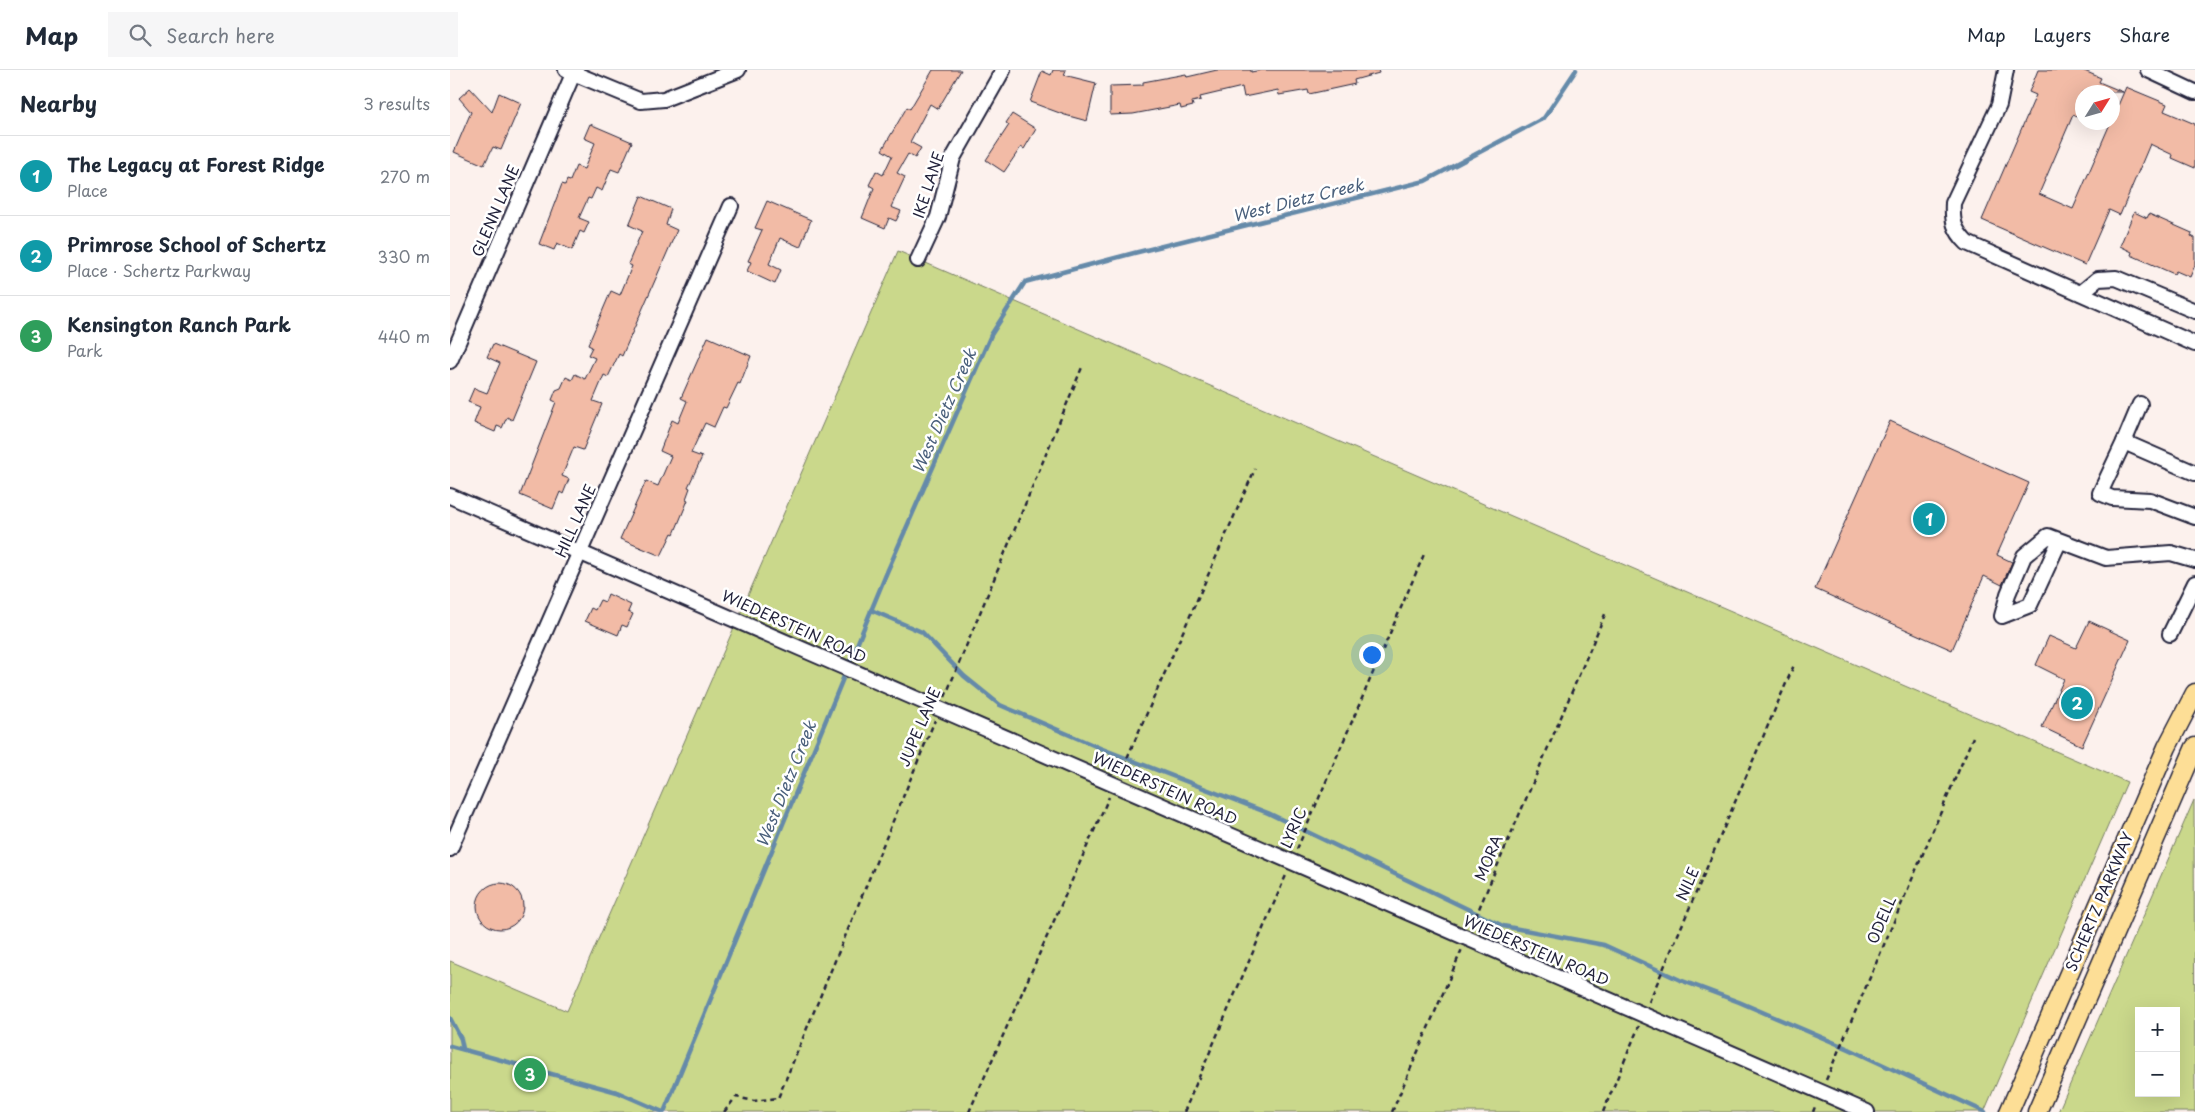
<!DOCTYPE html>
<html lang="en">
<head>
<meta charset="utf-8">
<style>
	body { margin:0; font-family:"Playpen Sans",sans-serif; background:#f6f6f7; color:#1f2937 }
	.controls { position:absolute; right:15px; bottom:15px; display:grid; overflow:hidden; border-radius:0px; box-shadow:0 5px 20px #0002 }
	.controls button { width:45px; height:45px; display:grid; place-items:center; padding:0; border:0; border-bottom:1px solid #e0e1e3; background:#fff; color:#1f2937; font:25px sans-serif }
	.compass { position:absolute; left:1625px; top:15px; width:45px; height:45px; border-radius:50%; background:#fff; box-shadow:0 5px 20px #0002; rotate:53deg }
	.you { position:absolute; left:921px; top:584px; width:18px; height:18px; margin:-12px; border:4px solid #fff; border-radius:50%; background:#1a73e8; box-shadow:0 0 0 8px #1a73e833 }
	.badge { display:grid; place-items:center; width:32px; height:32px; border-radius:50%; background:#d93025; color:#fff; font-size:16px; font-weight:700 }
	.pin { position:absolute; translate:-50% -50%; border:2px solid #fff; box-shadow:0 1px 5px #0006 }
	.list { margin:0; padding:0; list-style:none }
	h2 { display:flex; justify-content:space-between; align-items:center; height:65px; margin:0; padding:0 20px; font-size:21px }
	h2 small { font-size:16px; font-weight:400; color:#747a83 }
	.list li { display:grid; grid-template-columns:32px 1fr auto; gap:15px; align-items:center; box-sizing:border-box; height:80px; padding:0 20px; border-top:1px solid #e0e1e3 }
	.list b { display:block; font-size:19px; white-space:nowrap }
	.list p { margin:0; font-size:16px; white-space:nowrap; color:#747a83 }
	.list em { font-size:16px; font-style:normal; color:#747a83 }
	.icon { flex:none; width:28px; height:28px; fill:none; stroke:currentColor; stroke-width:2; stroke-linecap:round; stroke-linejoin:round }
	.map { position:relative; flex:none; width:1745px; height:1042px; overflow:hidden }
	header { display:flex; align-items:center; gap:30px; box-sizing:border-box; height:70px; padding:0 25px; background:#fff; border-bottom:1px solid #e0e1e3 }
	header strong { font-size:24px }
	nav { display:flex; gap:28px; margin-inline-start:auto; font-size:18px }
	.search { width:350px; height:45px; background:#f6f6f7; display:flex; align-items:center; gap:12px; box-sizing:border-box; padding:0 18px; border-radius:0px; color:#747a83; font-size:19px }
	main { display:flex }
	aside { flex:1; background:#fff }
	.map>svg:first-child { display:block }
	.green { fill:#cad88b; stroke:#767d63; fill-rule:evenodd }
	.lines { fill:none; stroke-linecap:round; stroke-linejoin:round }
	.stream { stroke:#658aa9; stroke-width:4.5 }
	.building { fill:#f2bba6; stroke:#22223b }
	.minor-casing { stroke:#22223b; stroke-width:18 }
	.major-casing { stroke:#22223b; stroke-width:21 }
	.path { stroke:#22223b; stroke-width:2.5; stroke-dasharray:5 4; stroke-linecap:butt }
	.minor { stroke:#fff; stroke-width:14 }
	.major { stroke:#fdde96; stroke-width:18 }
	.labels { text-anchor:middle; stroke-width:5; stroke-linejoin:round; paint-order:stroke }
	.street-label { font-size:15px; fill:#22223b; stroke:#fff }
	.water-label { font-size:16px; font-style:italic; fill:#495f7b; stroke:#fff }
</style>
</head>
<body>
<header>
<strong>Map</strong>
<div class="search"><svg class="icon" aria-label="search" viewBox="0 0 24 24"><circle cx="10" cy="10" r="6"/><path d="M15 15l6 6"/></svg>Search here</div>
<nav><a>Map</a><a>Layers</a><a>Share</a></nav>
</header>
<main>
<aside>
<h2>Nearby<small>3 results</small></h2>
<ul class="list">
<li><span class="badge" style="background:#0f9aa8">1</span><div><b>The Legacy at Forest Ridge</b><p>Place</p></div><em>270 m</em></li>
<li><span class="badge" style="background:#0f9aa8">2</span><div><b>Primrose School of Schertz</b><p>Place · Schertz Parkway</p></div><em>330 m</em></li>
<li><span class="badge" style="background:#2e9e5b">3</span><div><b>Kensington Ranch Park</b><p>Park</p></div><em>440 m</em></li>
</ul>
</aside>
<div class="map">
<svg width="1745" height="1042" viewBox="0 0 1745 1042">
	<rect width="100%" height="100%" fill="#fcf1ed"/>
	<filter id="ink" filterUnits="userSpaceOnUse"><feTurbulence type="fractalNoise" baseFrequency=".02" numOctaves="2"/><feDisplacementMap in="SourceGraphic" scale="10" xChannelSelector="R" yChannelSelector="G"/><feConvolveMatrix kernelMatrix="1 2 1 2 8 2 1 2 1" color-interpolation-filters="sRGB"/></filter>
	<g filter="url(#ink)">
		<g class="green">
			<path d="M 448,181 L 1677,712 L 1534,1042 L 0,1042 L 0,891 L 117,941 Z"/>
			<path d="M 1744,730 L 1745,1042 L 1608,1042 ZM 1689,941 L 1726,941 L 1726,1023 L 1689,1023 Z"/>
		</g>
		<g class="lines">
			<g class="stream">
				<path d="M 421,540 L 472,562 L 514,606 L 550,635 L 650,678 L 818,743 L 1053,856 L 1154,875 L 1230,910 L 1289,932 L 1399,979 L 1535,1042"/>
				<path d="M 0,948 L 11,969 L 13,979"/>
				<path d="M 0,976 L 167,1022 L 213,1042"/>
				<path d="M 214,1042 L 437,502 L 541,265 L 575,212 L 684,183 L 975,111 L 1094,48 L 1126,0"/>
			</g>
		</g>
		<g class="building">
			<path d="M 483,0 L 511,0 L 488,39 L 480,34 L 460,72 L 471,78 L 465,88 L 458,84 L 447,103 L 455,107 L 441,137 L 451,141 L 446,151 L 439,148 L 435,158 L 412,148 L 424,118 L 419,115 L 426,101 L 433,105 L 442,86 L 432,80 L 457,37 L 460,39 Z"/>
			<path d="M 603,0 L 616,0 L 614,5 L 646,13 L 637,51 L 615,45 L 580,32 L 592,1 L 601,5 Z"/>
			<path d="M 767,0 L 801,0 L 801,2 L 812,0 L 928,0 L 929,3 L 904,10 L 905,14 L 859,24 L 858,20 L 829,25 L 828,20 L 794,27 L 792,17 L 750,27 L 751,30 L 742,32 L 743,36 L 731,39 L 730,35 L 683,44 L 660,45 L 660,16 L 693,15 L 693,12 L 736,4 L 737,7 Z"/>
			<path d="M 1588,0 L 1632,0 L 1651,8 L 1649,12 L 1673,22 L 1632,22 L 1632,49 L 1623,45 L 1589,124 L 1623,139 L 1676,17 L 1717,34 L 1714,41 L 1745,54 L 1745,98 L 1722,88 L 1723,85 L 1700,74 L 1670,145 L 1659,140 L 1635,195 L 1532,150 L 1586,25 L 1579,22 Z"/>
			<path d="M 20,18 L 42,42 L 49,23 L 71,33 L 51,80 L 43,77 L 34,95 L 4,82 L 21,42 L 9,28 Z"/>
			<path d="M 562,44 L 586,59 L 574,79 L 571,77 L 554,102 L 536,90 L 559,55 L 556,53 Z"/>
			<path d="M 140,54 L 182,72 L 169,102 L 161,99 L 152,121 L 146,118 L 141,129 L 138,128 L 129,148 L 139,152 L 134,163 L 130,161 L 122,180 L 107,173 L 104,180 L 89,174 L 112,114 L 115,115 L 117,110 L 120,111 L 126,96 L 134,99 L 145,73 L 134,68 Z"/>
			<path d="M 191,126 L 221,139 L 216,155 L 227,160 L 172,286 L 169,284 L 158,307 L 154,305 L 143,331 L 152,334 L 133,380 L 124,377 L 112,406 L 119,409 L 113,424 L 110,422 L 103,439 L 70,425 L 106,332 L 102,330 L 106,320 L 111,318 L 116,307 L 122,310 L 125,304 L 135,309 L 145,288 L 138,285 L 142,277 L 138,275 L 161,221 L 170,225 L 182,196 L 178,194 L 192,161 L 179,155 Z"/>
			<path d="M 317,131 L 361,150 L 350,177 L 330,168 L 319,194 L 331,200 L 325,214 L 297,201 L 301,192 L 298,191 L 312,160 L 305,158 Z"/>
			<path d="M 1684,142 L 1697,148 L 1699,144 L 1742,163 L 1741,166 L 1745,168 L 1745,195 L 1740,207 L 1726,201 L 1724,204 L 1681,185 L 1682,182 L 1670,176 Z"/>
			<path d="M 258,267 L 301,286 L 290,314 L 288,313 L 276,338 L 273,337 L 264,357 L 255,353 L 241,383 L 252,387 L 238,417 L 240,418 L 236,429 L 238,430 L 224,464 L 222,463 L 211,486 L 170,469 L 196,411 L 208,416 L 221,386 L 210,381 L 222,350 L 228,353 L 237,331 L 231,328 Z"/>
			<path d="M 43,274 L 86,292 L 62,350 L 57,347 L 52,358 L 47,356 L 45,362 L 24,353 L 30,337 L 18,332 L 24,318 L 37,323 L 50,293 L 37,287 Z"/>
			<path d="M 1440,351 L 1579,413 L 1547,485 L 1562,492 L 1552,515 L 1534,506 L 1502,580 L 1365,519 Z"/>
			<path d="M 158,524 L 181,535 L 178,542 L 183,544 L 177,557 L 172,555 L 168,565 L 135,551 L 141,538 L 145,540 L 150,530 L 155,532 Z"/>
			<path d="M 1639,551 L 1680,570 L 1632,676 L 1592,657 L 1614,609 L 1586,595 L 1599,566 L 1626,578 Z"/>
			<circle cx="50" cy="836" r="23"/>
		</g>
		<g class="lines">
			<g class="minor-casing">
				<g id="minor">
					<path d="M 116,0 L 191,31 L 214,29 L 288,0"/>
					<path d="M 1556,0 L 1549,35 L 1503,133 C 1502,151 1504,160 1517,173 L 1745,274"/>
					<path d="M 1698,0 L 1745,22"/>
					<path d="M 468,190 L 488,147 L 503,88 L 553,0"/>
					<path d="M 1631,223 L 1648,209 L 1666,208 L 1745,241"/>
					<path d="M 0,291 L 123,4"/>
					<path d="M 1674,372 L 1690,334"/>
					<path d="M 1745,403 L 1674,372 L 1650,423 L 1662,428 L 1700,430 L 1745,447"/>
					<path d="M 0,426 L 1417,1042"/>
					<path d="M 1609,472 L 1580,535 L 1552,546 L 1558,524 L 1574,486 L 1598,466 L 1656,488 L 1721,483 L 1745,490"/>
					<path d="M 1720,564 L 1745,513"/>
					<path d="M 0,779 L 281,136"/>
				</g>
			</g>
			<g class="major-casing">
				<g id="major">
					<path d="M 1559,1042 L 1717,677 L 1745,623"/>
					<path d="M 1587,1042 L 1745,677"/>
				</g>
			</g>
			<g class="path">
				<path d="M 495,627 L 633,295"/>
				<path d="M 670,704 L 805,399"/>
				<path d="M 847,779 L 975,482"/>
				<path d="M 1022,855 L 1156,542"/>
				<path d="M 1199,932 L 1344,595"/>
				<path d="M 1376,1010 L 1523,667"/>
				<path d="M 274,1042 L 286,1027 L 304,1031 L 328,1028 L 485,650"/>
				<path d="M 519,1042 L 659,727"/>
				<path d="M 734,1042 L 837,803"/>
				<path d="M 942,1042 L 1012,879"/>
				<path d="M 1153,1042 L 1189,956"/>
				<path d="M 1363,1042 L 1366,1034"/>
			</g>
			<use href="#minor" class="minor"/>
			<use href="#major" class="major"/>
		</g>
	</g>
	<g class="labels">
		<g class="street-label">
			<text transform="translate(479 115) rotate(-72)" y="5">IKE LANE</text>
			<text transform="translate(46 141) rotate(-67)" y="5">GLENN LANE</text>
			<text transform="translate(126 451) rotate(-66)" y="5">HILL LANE</text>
			<text transform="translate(344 557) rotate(24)" y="5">WIEDERSTEIN ROAD</text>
			<text transform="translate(470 657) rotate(-67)" y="5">JUPE LANE</text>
			<text transform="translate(715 719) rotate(24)" y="5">WIEDERSTEIN ROAD</text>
			<text transform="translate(844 758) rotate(-67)" y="5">LYRIC</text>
			<text transform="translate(1039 788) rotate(-67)" y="5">MORA</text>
			<text transform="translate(1238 814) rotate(-67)" y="5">NILE</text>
			<text transform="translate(1650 832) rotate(-67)" y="5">SCHERTZ PARKWAY</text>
			<text transform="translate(1432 850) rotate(-67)" y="5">ODELL</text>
			<text transform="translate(1086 881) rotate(23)" y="5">WIEDERSTEIN ROAD</text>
		</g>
		<g class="water-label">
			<text transform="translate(848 130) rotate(-14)" y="6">West Dietz Creek</text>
			<text transform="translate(494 341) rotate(-66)" y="6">West Dietz Creek</text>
			<text transform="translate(336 714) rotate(-68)" y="6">West Dietz Creek</text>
		</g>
	</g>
</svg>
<div class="controls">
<button>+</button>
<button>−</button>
</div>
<svg class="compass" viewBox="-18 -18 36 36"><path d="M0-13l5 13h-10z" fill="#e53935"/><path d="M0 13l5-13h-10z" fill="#747a83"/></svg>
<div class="you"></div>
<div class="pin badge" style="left:1479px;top:449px;background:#0f9aa8">1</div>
<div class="pin badge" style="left:1627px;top:633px;background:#0f9aa8">2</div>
<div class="pin badge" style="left:80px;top:1004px;background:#2e9e5b">3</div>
</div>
</main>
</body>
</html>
